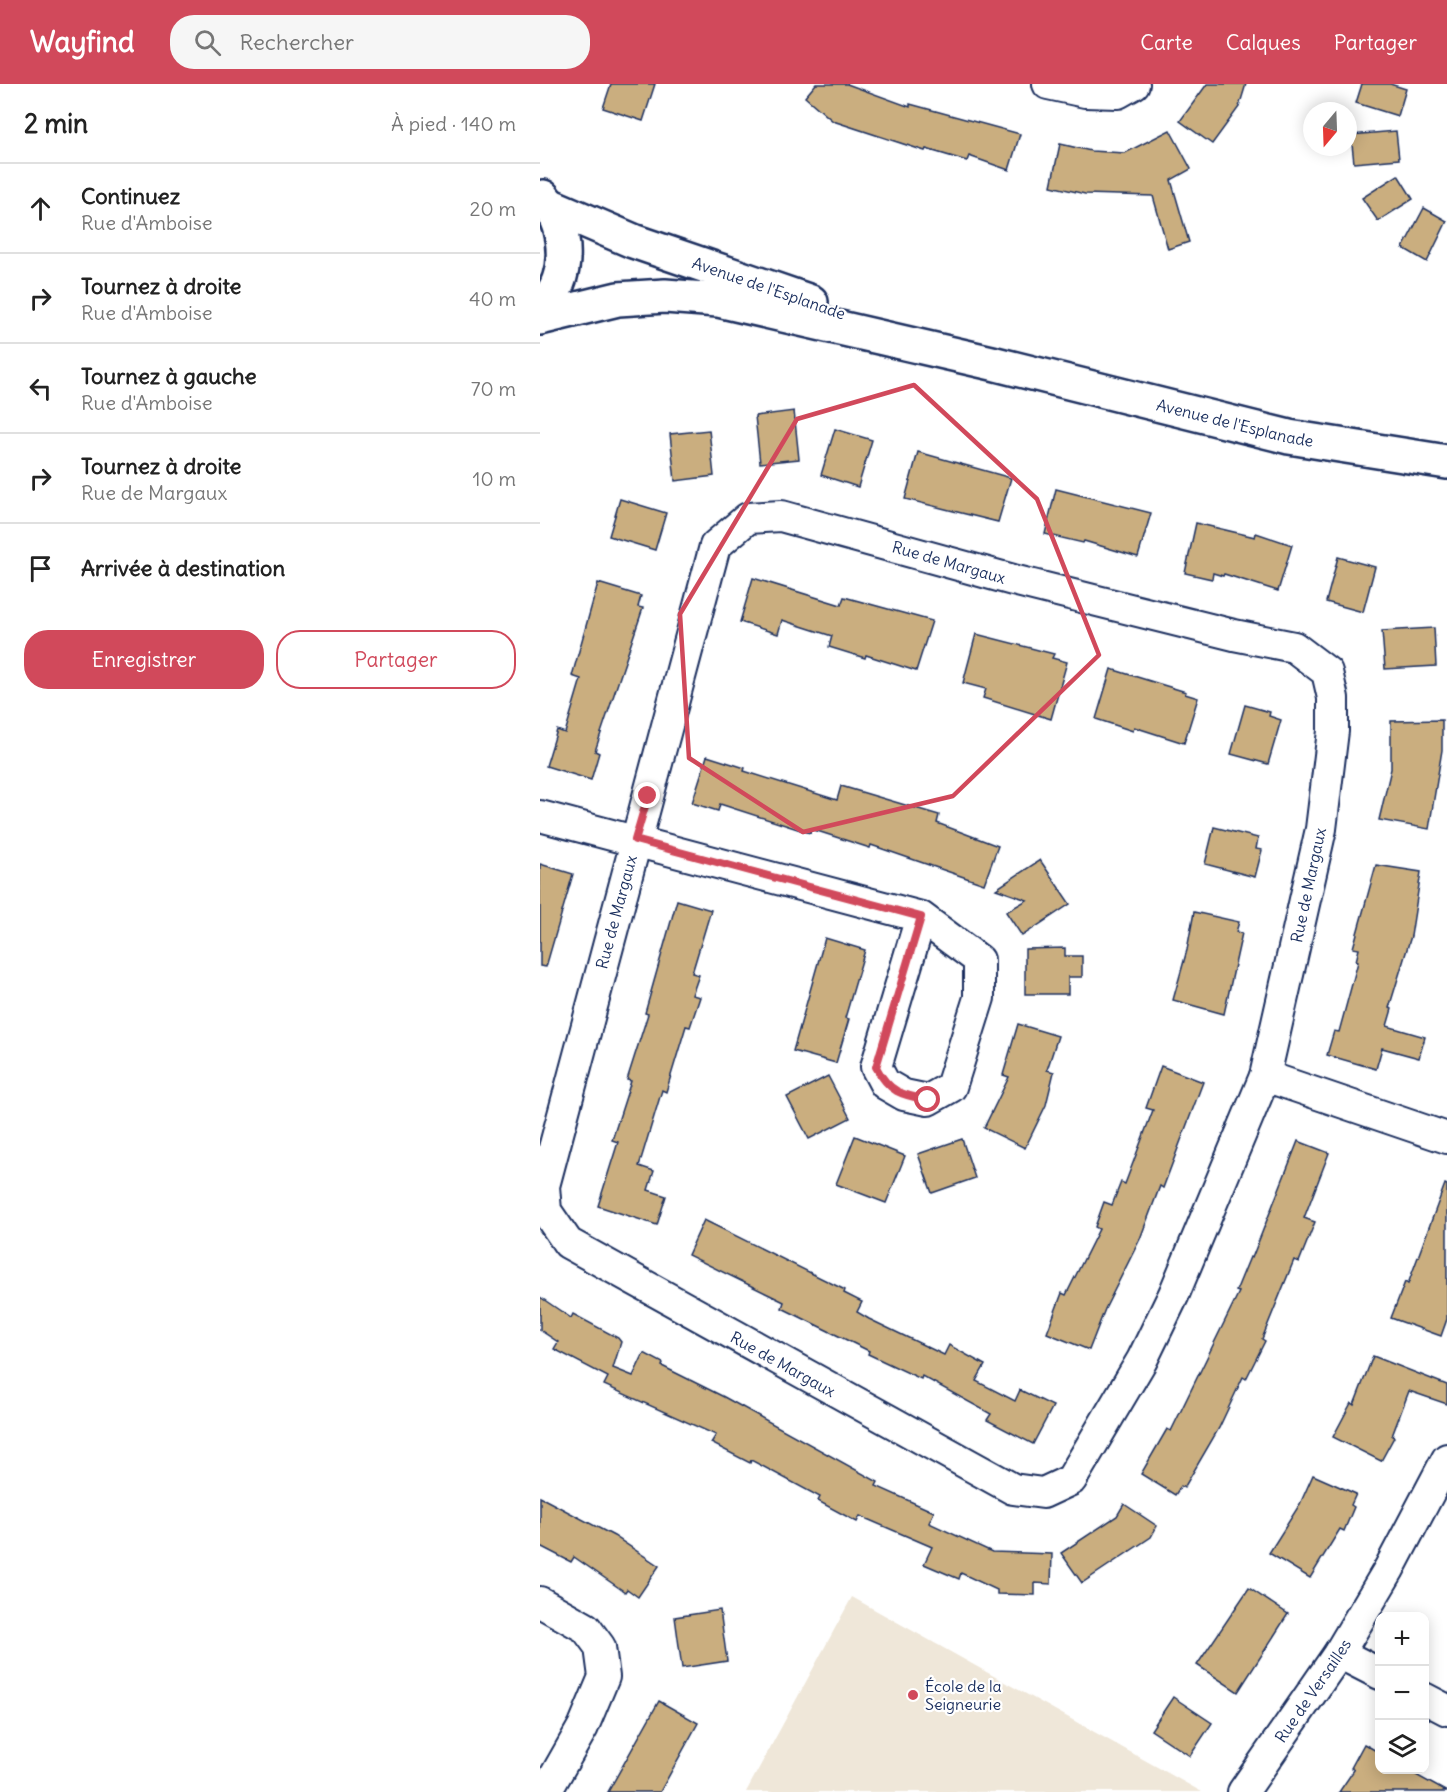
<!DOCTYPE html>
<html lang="fr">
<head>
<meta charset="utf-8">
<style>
	body { margin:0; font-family:Delius,sans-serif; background:#f6f6f6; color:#222 }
	.controls { position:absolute; right:18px; bottom:18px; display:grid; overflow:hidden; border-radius:12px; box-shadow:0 3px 15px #0003 }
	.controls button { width:54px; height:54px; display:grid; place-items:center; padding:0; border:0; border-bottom:2px solid #e0e0e0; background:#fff; color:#222; font:30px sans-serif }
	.compass { position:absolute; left:763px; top:18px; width:54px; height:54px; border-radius:50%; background:#fff; box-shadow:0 3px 15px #0003; rotate:199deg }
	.stop { position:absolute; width:18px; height:18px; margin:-14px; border:4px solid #d1495b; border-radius:50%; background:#fff }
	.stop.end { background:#d1495b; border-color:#fff; box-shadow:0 2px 6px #0008 }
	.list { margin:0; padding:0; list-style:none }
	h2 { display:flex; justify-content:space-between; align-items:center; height:78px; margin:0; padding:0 24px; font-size:26px }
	h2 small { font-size:20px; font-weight:400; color:#767676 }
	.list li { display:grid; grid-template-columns:39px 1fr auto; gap:18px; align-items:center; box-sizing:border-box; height:90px; padding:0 24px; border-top:2px solid #e0e0e0 }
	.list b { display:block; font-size:22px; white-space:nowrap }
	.list p { margin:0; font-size:20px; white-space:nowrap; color:#767676 }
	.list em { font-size:20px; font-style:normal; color:#767676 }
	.actions { display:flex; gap:12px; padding:18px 24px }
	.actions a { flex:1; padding:14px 0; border:2px solid #d1495b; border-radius:24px; text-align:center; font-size:21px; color:#d1495b }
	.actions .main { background:#d1495b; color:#fff }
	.icon { flex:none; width:33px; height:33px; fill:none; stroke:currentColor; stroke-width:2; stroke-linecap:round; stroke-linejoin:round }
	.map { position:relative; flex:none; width:907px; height:1708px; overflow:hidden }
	header { display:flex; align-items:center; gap:36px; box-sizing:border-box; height:84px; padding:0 30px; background:#d1495b; color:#fff }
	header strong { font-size:28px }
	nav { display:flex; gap:33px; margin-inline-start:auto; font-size:21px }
	.search { width:420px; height:54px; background:#f6f6f6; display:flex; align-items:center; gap:15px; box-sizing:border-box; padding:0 21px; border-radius:24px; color:#767676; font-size:22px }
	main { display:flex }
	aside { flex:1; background:#fff }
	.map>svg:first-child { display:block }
	.built { fill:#efe7d9 }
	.building { fill:#caae7f; stroke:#1b2f5e; stroke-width:1.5 }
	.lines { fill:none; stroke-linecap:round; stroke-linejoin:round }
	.street-casing { stroke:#1b2f5e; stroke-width:34 }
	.secondary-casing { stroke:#1b2f5e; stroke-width:38 }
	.street { stroke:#fff; stroke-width:30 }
	.secondary { stroke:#fff; stroke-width:33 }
	.route { stroke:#d1495b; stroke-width:8 }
	.marked { fill:none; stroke:#d1495b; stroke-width:4.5; stroke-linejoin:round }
	.poi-dot { fill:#d1495b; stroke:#fff; stroke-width:2 }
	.labels { text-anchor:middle; stroke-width:4.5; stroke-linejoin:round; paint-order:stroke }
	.street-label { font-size:16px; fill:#1b2f5e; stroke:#fff }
	.poi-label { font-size:16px; fill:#1b2f5e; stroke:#fff; text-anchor:start }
</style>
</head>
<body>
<header>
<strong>Wayfind</strong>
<div class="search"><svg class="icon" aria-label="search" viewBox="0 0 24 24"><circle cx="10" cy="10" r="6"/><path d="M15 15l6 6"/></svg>Rechercher</div>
<nav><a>Carte</a><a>Calques</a><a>Partager</a></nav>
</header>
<main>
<aside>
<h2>2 min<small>À pied · 140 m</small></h2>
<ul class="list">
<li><svg class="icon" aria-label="ahead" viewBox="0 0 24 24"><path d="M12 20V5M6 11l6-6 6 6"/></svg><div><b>Continuez</b><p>Rue d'Amboise</p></div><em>20 m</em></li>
<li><svg class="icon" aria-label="right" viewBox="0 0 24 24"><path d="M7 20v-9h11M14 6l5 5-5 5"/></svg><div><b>Tournez à droite</b><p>Rue d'Amboise</p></div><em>40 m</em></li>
<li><svg class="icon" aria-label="left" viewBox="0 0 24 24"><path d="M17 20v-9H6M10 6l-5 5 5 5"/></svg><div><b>Tournez à gauche</b><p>Rue d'Amboise</p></div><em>70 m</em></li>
<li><svg class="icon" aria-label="right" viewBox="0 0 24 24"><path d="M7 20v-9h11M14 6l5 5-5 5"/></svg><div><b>Tournez à droite</b><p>Rue de Margaux</p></div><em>10 m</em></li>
<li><svg class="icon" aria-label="arrive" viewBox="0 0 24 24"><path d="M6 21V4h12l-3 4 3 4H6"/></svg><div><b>Arrivée à destination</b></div></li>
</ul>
<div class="actions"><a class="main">Enregistrer</a><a>Partager</a></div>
</aside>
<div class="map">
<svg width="907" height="1708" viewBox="0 0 907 1708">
	<rect width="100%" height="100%" fill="#fff"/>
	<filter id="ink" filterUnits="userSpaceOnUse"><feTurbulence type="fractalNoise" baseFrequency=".0167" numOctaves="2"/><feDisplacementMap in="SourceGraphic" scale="12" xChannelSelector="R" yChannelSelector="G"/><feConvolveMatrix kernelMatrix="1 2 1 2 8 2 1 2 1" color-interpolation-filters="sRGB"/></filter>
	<g filter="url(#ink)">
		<path class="built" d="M 312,1513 L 662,1708 L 206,1708 Z"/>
		<g class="building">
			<path d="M 71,0 L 115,0 L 103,37 L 63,24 Z"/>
			<path d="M 276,0 L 307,0 L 370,23 L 370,20 L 480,50 L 469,86 L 429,72 L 427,77 L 386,65 L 385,67 L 293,37 L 265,13 Z"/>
			<path d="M 667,0 L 706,0 L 699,23 L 672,60 L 640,37 Z"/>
			<path d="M 822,0 L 850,0 L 866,5 L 858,32 L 816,19 Z"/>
			<path d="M 630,46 L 651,85 L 631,96 L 649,158 L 628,165 L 613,112 L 545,110 L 511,102 L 520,60 L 551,67 L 585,69 Z"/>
			<path d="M 856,47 L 859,75 L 814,79 L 811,51 Z"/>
			<path d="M 858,91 L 873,115 L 838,137 L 822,114 Z"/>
			<path d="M 884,124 L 907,137 L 887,178 L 863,164 Z"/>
			<path d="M 254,327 L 259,375 L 220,379 L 215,332 Z"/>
			<path d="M 295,345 L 332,356 L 318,403 L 281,391 Z"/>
			<path d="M 169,346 L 174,392 L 135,397 L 130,350 Z"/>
			<path d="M 378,368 L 471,394 L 458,438 L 365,415 Z"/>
			<path d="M 516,405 L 611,429 L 598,473 L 544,457 L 543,459 L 505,450 Z"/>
			<path d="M 80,415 L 126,429 L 115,466 L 69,452 Z"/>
			<path d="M 656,439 L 715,453 L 716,449 L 752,461 L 738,507 L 684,490 L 683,492 L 673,489 L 672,495 L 645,489 Z"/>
			<path d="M 798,473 L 835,483 L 823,528 L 786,518 Z"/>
			<path d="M 213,494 L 301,521 L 304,513 L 392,537 L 376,587 L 326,571 L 325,574 L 289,563 L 292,552 L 242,536 L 238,550 L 200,538 Z"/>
			<path d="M 58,499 L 101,512 L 98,523 L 103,524 L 55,667 L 59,669 L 51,696 L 6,682 L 17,646 L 25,649 L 41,595 L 32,592 Z"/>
			<path d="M 894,544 L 896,582 L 845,585 L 842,547 Z"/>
			<path d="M 436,550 L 514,570 L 512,574 L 527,578 L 511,635 L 443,614 L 446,605 L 423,599 Z"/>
			<path d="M 571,585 L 646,608 L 645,610 L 658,614 L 644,659 L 594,643 L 593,647 L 556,635 Z"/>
			<path d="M 705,621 L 730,628 L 729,632 L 741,636 L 728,680 L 691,670 Z"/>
			<path d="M 902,636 L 902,666 L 889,745 L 839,736 L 851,685 L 851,637 Z"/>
			<path d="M 167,672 L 205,684 L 204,687 L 297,716 L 301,702 L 399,731 L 397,739 L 458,762 L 444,800 L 331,761 L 330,764 L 271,745 L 270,749 L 180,720 L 178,727 L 152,719 Z"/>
			<path d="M 674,743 L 718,754 L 716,765 L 722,766 L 715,793 L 665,780 Z"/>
			<path d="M 500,776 L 530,820 L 482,852 L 466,828 L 487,816 L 456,805 Z"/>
			<path d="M 0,780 L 33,790 L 6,883 L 0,882 Z"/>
			<path d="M 836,781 L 881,788 L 871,852 L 849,924 L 852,925 L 847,942 L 885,953 L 879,974 L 842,964 L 836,985 L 787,971 L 794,947 L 799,948 L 818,878 L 816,877 L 819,865 L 813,864 Z"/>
			<path d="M 137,816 L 171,826 L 152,889 L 159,891 L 152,911 L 160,913 L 150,943 L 146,942 L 126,1008 L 122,1006 L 99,1082 L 114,1087 L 108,1106 L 126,1112 L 117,1141 L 58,1122 L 78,1058 L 72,1056 L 91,997 L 87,996 L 108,930 L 105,929 Z"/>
			<path d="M 654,828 L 699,838 L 696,848 L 702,849 L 684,930 L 633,916 L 647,866 Z"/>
			<path d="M 285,854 L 325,866 L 305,934 L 309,935 L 296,979 L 253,967 Z"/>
			<path d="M 525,864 L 525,872 L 542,872 L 542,893 L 528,893 L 528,910 L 485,910 L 485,865 Z"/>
			<path d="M 478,940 L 518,952 L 507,986 L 514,988 L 506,1021 L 485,1064 L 444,1044 L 469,993 L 463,991 Z"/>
			<path d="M 621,982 L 663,998 L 623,1104 L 620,1102 L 600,1155 L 565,1225 L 549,1266 L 507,1249 L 522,1209 L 526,1211 L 559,1145 L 555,1143 L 564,1118 L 572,1121 L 581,1098 L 585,1100 L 613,1026 L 606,1024 Z"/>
			<path d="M 288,992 L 310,1034 L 269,1055 L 247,1013 Z"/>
			<path d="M 315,1052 L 365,1072 L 346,1119 L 296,1100 Z"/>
			<path d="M 422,1055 L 435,1094 L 392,1109 L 378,1070 Z"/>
			<path d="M 758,1057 L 789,1069 L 764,1134 L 775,1138 L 759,1178 L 754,1176 L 722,1255 L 725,1257 L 706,1295 L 703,1293 L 679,1344 L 644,1404 L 641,1402 L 635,1411 L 601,1390 L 627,1345 L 631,1347 L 699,1208 L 696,1207 L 710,1173 L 712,1174 Z"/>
			<path d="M 905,1100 L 907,1101 L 907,1235 L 901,1252 L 851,1234 L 865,1198 L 868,1200 Z"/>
			<path d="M 164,1136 L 305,1206 L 304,1209 L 322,1218 L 317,1228 L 329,1235 L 404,1271 L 409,1261 L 445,1281 L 436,1297 L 475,1317 L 480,1306 L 513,1322 L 493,1360 L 447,1336 L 451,1330 L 382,1292 L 381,1295 L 328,1270 L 329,1267 L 242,1224 L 244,1218 L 148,1171 Z"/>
			<path d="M 0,1213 L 31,1234 L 33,1230 L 78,1254 L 81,1258 L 73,1284 L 93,1292 L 104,1269 L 123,1279 L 122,1282 L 184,1313 L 338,1398 L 336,1402 L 394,1428 L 389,1439 L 452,1468 L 512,1470 L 511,1500 L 495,1499 L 495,1511 L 457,1510 L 457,1506 L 421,1489 L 419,1495 L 384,1480 L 392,1463 L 320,1432 L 317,1438 L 278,1417 L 280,1413 L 211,1376 L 210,1379 L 171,1359 L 176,1351 L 64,1301 L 68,1293 L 14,1265 L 18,1258 L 0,1246 Z"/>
			<path d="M 833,1272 L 907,1301 L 907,1320 L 869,1307 L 852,1352 L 854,1353 L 841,1377 L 793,1353 L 811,1319 L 814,1321 Z"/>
			<path d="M 773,1391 L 816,1410 L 811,1421 L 814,1423 L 804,1447 L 800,1445 L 770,1494 L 729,1469 L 760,1420 Z"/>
			<path d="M 0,1413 L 74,1452 L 119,1482 L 98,1513 L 87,1505 L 85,1508 L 34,1473 L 31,1478 L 0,1462 Z"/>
			<path d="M 584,1420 L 617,1442 L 611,1453 L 542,1499 L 521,1469 L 577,1432 Z"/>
			<path d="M 709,1504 L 748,1530 L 698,1608 L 657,1581 Z"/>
			<path d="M 180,1526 L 187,1577 L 142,1584 L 135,1533 Z"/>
			<path d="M 633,1613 L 672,1639 L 650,1672 L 611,1646 Z"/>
			<path d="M 119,1617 L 158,1639 L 120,1708 L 68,1708 Z"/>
			<path d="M 824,1660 L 840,1669 L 840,1686 L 867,1686 L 907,1708 L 799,1708 L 814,1686 L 811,1684 Z"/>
		</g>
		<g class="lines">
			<g class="street-casing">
				<g id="street">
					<path d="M 508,0 L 545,8 L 578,9 L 594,0"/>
					<path d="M 241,432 L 473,496 L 694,551 L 754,563 L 787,588 L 793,614 L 793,647 L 781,745 L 725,992 L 634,1210 L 602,1276 L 531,1396 L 503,1409 L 473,1405 L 28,1159 L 6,1127 L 4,1102 L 175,462 L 208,434 Z"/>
					<path d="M 0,732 L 381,833 L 439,876 L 439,914 L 411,1003 L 388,1016 L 364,1011 L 345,1000 L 336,983 L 381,833"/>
					<path d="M 725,992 L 907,1054"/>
					<path d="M 0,1518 L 46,1544 L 60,1563 L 64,1593 L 43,1643 L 6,1708"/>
					<path d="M 799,1569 L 840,1590"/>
					<path d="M 884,1614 L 907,1626"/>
					<path id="s1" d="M 703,1708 L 799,1569 L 849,1485 L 907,1375"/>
				</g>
			</g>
			<g class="secondary-casing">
				<g id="secondary">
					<path d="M 9,121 L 93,157 L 271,218"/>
					<path d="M 0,225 C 32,195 29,145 3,113"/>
					<path id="s2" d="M 0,234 L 78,215 L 125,212 L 178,216 L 452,279 L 749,353 L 907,378"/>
				</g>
			</g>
			<use href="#street" class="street"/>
			<use href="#secondary" class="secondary"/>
		</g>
	</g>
	<g class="lines" filter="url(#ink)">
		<path class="route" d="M 108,712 L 95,756 L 381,833 L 336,983 C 349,1008 361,1011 388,1016"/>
	</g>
	<path class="marked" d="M 374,301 L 497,415 L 559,571 L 413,712 L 263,748 L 149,674 L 140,530 L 257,335 Z"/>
	<circle class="poi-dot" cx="373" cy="1611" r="6"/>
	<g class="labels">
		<g class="street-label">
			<text transform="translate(229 204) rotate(19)" y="6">Avenue de l'Esplanade</text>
			<text dy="6" stroke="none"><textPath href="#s2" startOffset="712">Avenue de l'Esplanade</textPath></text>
			<text transform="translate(409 478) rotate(16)" y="6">Rue de Margaux</text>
			<text transform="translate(768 801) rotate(-78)" y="6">Rue de Margaux</text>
			<text transform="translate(76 828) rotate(-75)" y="6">Rue de Margaux</text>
			<text transform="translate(243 1280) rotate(29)" y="6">Rue de Margaux</text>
			<text dy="6" stroke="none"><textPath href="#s1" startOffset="123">Rue de Versailles</textPath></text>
		</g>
		<g class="poi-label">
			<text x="385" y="1608">École de la<tspan x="385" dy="18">Seigneurie</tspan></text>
		</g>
	</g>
</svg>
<div class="controls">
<button>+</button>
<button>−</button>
<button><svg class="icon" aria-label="layers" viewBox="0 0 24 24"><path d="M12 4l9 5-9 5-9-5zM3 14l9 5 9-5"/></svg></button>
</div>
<svg class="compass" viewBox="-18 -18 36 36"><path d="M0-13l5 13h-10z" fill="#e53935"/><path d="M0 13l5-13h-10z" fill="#767676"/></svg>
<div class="stop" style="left:388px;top:1016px"></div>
<div class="stop end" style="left:108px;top:712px"></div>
</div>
</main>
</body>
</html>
